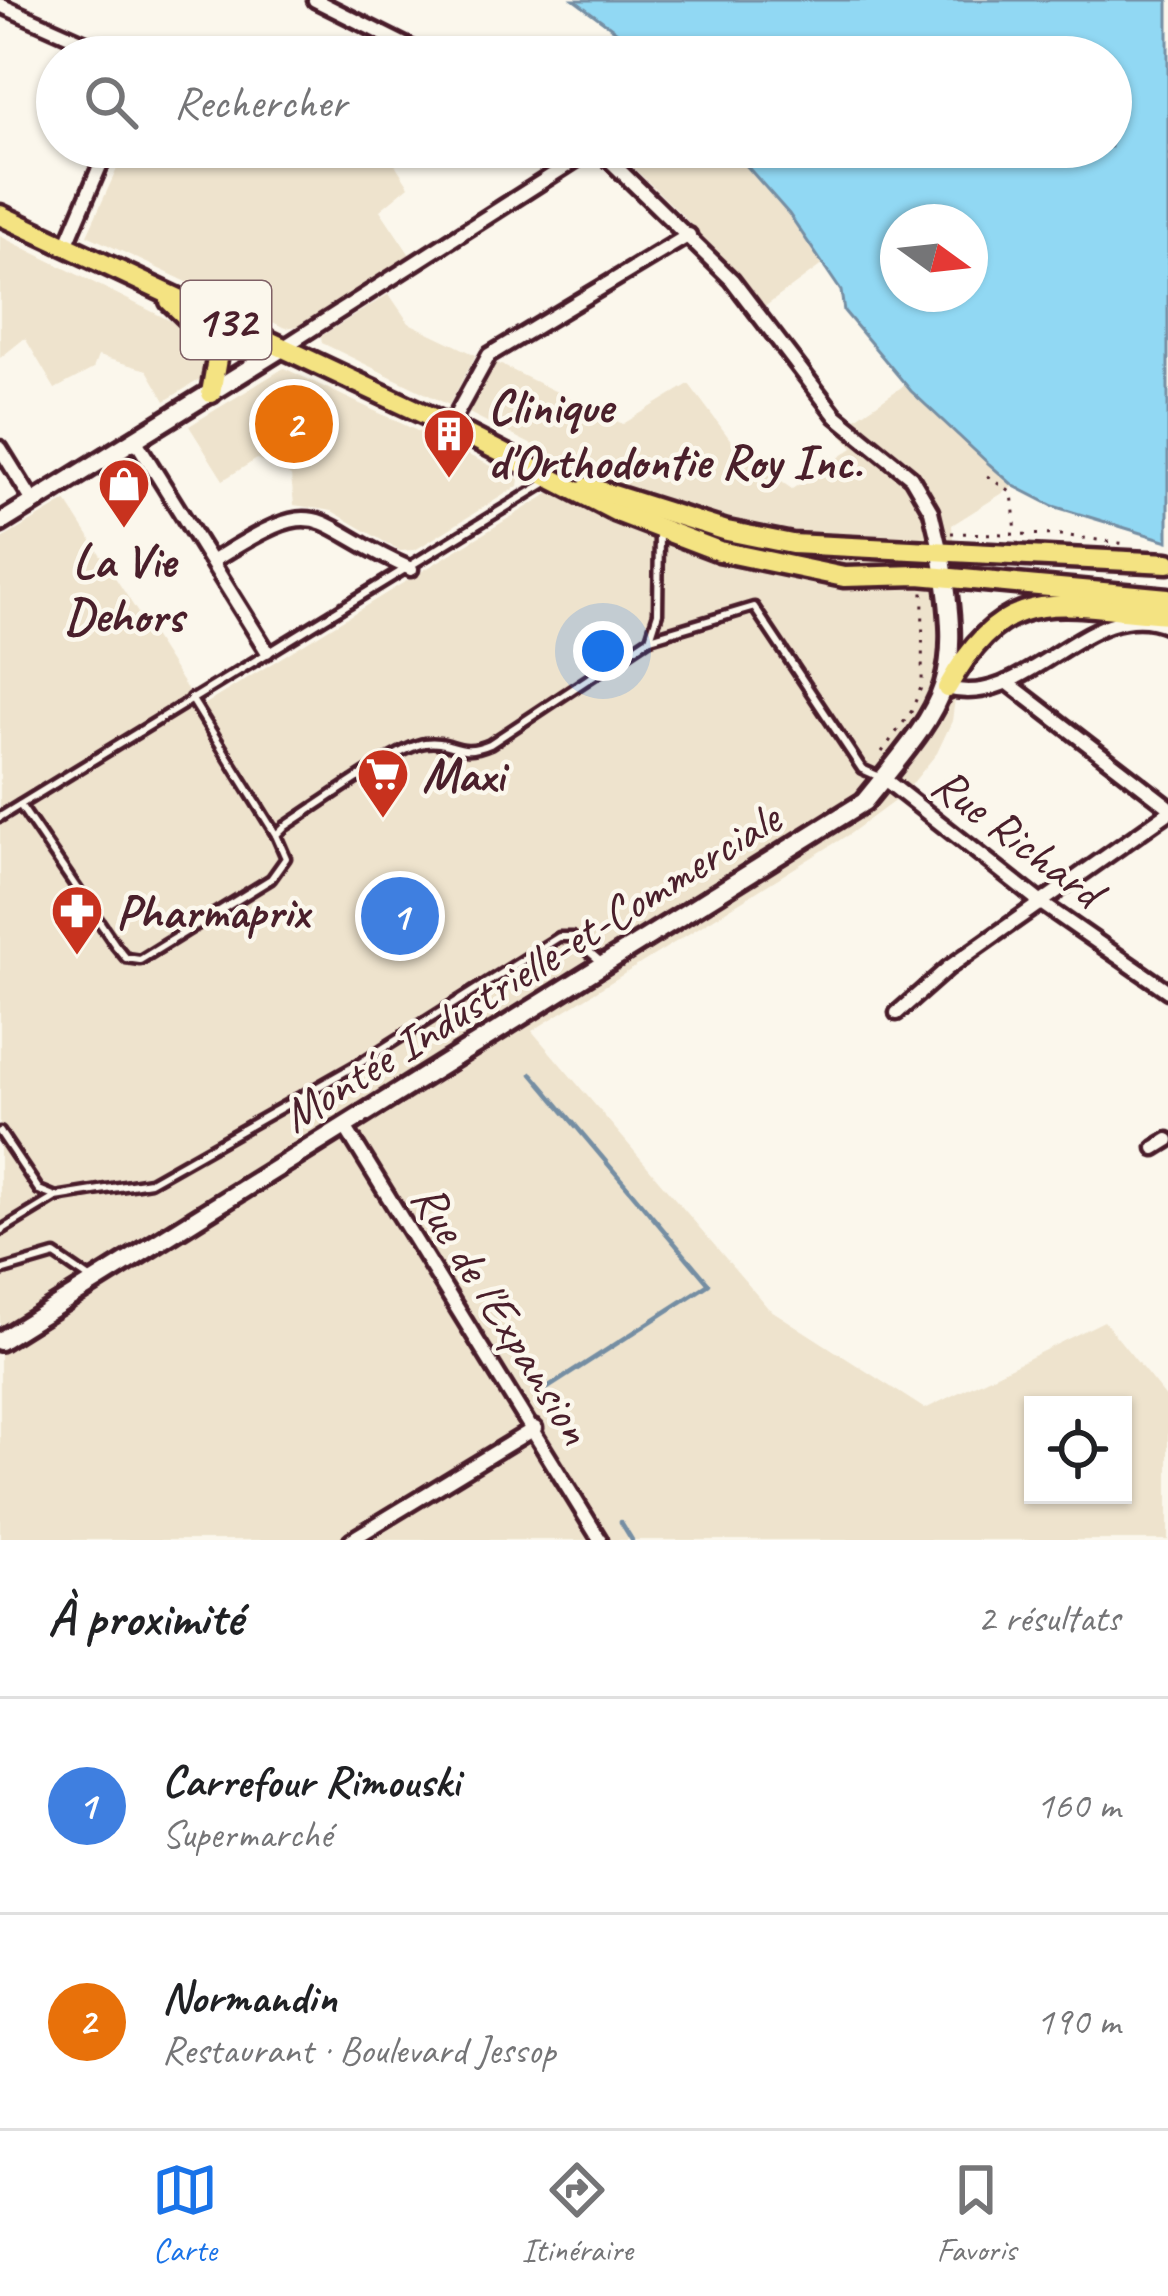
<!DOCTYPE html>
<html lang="fr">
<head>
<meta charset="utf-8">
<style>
	body { margin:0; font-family:Caveat,sans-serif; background:#f6f6f6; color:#202124 }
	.controls { position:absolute; right:36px; bottom:36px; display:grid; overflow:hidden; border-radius:0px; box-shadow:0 3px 9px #0004 }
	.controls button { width:108px; height:108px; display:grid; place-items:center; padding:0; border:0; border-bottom:3px solid #e0e0e0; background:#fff; color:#202124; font:60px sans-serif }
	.compass { position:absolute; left:880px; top:204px; width:108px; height:108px; border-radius:50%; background:#fff; box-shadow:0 3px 9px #0004; rotate:105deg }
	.you { position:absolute; left:603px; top:651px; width:42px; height:42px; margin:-30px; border:9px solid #fff; border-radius:50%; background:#1a73e8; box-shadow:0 0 0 18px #1a73e833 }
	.badge { display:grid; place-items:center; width:78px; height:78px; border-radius:50%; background:#1a73e8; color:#fff; font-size:39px; font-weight:700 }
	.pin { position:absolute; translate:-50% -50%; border:6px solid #fff; box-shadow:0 3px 12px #0006 }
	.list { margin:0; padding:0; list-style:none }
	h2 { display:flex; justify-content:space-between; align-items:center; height:156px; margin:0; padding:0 48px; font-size:51px }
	h2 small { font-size:39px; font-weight:400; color:#757577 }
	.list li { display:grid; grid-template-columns:78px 1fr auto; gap:36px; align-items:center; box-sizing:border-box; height:216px; padding:0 48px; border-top:3px solid #e0e0e0 }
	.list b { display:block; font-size:45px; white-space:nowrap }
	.list p { margin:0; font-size:39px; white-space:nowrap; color:#757577 }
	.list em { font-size:39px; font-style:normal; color:#757577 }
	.icon { flex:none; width:66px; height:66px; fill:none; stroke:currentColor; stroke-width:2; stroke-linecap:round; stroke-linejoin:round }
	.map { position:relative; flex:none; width:1168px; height:1540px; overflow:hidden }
	.search { position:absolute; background:#fff; box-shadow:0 3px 9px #0004; left:36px; right:36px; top:36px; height:132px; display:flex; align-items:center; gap:30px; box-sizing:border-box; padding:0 42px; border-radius:66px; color:#757577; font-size:45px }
	.sheet { height:588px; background:#fff }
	nav { display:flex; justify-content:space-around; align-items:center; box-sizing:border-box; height:168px; border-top:3px solid #e0e0e0; background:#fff; font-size:33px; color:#757577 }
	nav a { display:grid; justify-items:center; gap:6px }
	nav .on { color:#1a73e8 }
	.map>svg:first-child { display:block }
	.built { fill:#eee3cd; fill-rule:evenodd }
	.water { fill:#91d8f3; stroke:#758ea3; stroke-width:3; fill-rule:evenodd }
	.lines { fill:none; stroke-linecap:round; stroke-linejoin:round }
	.stream { stroke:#758ea3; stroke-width:4.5 }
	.lane-casing { stroke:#4a1f2b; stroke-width:15 }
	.street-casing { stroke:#4a1f2b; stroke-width:21 }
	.secondary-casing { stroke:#4a1f2b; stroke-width:26 }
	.primary-casing { stroke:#4a1f2b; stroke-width:27 }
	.path { stroke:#4a1f2b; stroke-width:3; stroke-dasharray:3 9; stroke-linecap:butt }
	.lane { stroke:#fbf7ec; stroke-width:6 }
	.street { stroke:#fbf7ec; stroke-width:12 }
	.secondary { stroke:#fbf7ec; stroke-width:16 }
	.primary { stroke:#f4e382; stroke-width:18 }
	.labels { text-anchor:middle; stroke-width:9; stroke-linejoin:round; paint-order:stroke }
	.shield { fill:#fbf7ec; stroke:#7f6065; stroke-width:3 }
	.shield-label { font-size:45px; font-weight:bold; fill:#4a1f2b }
	.poi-label { font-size:48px; font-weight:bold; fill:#4a1f2b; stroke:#fbf7ec; text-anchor:start }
	.street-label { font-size:48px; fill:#4a1f2b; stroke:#fbf7ec }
</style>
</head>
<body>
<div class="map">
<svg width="1168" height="1540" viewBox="0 0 1168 1540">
	<rect width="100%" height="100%" fill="#fbf7ec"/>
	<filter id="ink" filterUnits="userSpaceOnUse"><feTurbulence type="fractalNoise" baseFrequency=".00833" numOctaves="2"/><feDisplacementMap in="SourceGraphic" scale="24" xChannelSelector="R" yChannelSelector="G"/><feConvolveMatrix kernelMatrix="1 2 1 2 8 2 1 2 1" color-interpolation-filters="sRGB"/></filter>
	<g filter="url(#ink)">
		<g class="built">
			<path d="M 142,147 L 399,147 L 389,155 L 409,186 L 380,210 L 410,255 L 298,326 L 285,328 L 87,235 L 121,160 Z"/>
			<path d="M 612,147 L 730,147 L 789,213 L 823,264 L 763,308 L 683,216 Z"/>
			<path d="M 0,236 L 191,331 L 206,349 L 207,375 L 165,401 L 147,370 L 98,356 L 93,369 L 55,389 L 25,338 L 0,358 Z"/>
			<path d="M 389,294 L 409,323 L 476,355 L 449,405 L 322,343 L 321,336 Z"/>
			<path d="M 495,362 L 623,424 L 689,384 L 741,454 L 792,489 L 853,448 L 838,430 L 906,384 L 1014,486 L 952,525 L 961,652 L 952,721 L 937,753 L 904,794 L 851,833 L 532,1031 L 768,1308 L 925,1409 L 1104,1321 L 1168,1400 L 1168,1540 L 0,1540 L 0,540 L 66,501 L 199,708 L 550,493 L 564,461 L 467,412 ZM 1033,1405 L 1123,1405 L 1123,1495 L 1033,1495 Z"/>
			<path d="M 284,368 L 519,479 L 518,486 L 415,550 L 400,551 L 332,511 L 294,505 L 291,476 L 257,459 L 223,480 L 189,426 Z"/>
		</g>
		<path class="water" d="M 574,0 L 1168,0 L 1168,541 L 1053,506 L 1014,486 L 989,464 L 911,391 L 844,311 L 841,291 L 789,214 L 730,147 L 1111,147 L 1111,57 L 651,57 ZM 898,222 L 970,222 L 970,294 L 898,294 Z"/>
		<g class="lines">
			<g class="stream">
				<path d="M 532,1074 L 709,1284 L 543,1391 L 554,1409"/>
				<path d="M 621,1522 L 632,1540"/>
			</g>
			<g class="lane-casing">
				<g id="lane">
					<path d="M 650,638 L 754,607 L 862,769 L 882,778"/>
					<path d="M 191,698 L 276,835"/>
					<path d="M 20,805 L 116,946 L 126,958 L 140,960 L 271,879 L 286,858 L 276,835 L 284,827 C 313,809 397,747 425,743 C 452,739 458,758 490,744 L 650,638 L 658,613 L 659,533"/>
					<path d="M 0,817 L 547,482"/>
					<path d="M 0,1132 L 39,1190 L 56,1197 L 150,1182 L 360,1063 L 559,937 L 572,937 L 600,961"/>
					<path d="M 0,1231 L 56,1197"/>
					<path d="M 0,1271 L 55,1255 L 93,1281"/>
				</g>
			</g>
			<g class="street-casing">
				<g id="street">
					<path d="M 315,0 L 429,57"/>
					<path d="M 0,5 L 117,57"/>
					<path d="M 596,147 L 732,280 L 836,416 L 911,477 L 931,511 L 941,553"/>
					<path d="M 66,246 L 108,147"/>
					<path d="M 284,347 L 596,147"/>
					<path d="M 450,426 L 489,355 L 689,235"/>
					<path d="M 136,441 L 267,651"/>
					<path d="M 0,448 L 34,503"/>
					<path d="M 213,561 C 328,488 305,523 411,569"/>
					<path d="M 1007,682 L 1168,806"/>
					<path d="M 947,688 C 1025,712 1090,591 1168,626"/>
					<path d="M 883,778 L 1044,905 L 1168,991"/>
					<path d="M 897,1013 L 948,968 L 1168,813"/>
					<path d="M 344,1125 L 600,1540"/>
					<path d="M 1155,1148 L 1168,1140"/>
					<path d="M 351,1540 L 535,1428"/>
				</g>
			</g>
			<g class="secondary-casing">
				<g id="secondary">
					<path d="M 0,523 L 284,347"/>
					<path d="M 0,1341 L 864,802 C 946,701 964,687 941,553"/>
				</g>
			</g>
			<g class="primary-casing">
				<g id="primary">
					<path d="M 0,215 L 450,426 L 617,512 L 719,551 L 844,577 L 919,575 L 1168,598"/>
					<path d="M 170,301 L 219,348 L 211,393"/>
					<path d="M 588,487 L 727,531 L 792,544 L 1168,563"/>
					<path d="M 947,688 C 1007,579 1059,607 1168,614"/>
				</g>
			</g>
			<g class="path">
				<path d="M 987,476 L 1012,493 L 1016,532"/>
				<path d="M 951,533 L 1062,535 L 1126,544"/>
				<path d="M 882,752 L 911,712 L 922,685 L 923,589"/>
			</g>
			<use href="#lane" class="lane"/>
			<use href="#street" class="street"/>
			<use href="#secondary" class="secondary"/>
			<use href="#primary" class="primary"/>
		</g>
	</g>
	<defs>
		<g id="building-pin" transform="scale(2.7)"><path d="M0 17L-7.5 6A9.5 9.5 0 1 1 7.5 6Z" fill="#c8321e" stroke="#fbf7ec"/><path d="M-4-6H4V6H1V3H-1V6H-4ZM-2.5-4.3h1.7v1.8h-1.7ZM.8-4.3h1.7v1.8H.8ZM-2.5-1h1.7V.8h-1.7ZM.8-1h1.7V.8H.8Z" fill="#fff"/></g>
		<g id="shop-pin" transform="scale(2.7)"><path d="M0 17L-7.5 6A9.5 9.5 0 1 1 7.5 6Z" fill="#c8321e" stroke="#fbf7ec"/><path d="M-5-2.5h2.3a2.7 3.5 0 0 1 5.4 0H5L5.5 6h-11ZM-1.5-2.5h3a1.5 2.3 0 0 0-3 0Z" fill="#fff"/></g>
		<g id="supermarket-pin" transform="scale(2.7)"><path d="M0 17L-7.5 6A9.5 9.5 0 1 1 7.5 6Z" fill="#c8321e" stroke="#fbf7ec"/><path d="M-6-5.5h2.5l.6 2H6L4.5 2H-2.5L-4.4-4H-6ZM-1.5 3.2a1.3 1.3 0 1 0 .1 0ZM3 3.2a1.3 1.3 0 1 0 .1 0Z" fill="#fff"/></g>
		<g id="pharmacy-pin" transform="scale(2.7)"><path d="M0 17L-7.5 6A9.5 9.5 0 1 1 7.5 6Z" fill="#c8321e" stroke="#fbf7ec"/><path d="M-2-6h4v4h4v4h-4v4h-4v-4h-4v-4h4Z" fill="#fff"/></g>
	</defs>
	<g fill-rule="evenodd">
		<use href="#building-pin" x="449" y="434"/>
		<use href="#shop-pin" x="124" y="484"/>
		<use href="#supermarket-pin" x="383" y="774"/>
		<use href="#pharmacy-pin" x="77" y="911"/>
	</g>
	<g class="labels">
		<rect class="shield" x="181" y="281" width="90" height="78" rx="9"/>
		<g class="shield-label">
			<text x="226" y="336">132</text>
		</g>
		<g class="poi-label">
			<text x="488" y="423">Clinique<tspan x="488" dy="55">d'Orthodontie Roy Inc.</tspan></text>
			<text x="124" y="577" text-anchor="middle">La Vie<tspan x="124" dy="55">Dehors</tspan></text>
			<text x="422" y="791">Maxi</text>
			<text x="116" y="928">Pharmaprix</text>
		</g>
		<g class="street-label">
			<text transform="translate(1018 836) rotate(37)" y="17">Rue Richard</text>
			<text transform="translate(530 966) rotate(-32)" y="17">Montée Industrielle-et-Commerciale</text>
			<text transform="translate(503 1313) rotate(58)" y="17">Rue de l'Expansion</text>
		</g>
	</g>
</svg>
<div class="controls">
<button><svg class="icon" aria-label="locate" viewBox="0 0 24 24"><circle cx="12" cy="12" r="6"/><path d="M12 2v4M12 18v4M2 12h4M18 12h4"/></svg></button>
</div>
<svg class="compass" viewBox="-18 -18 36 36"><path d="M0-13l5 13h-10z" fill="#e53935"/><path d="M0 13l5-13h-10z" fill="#757577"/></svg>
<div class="you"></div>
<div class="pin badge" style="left:400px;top:916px;background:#3f7fe0">1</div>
<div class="pin badge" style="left:294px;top:424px;background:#e8710a">2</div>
<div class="search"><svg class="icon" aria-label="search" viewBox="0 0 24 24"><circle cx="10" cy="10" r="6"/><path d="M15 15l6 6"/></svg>Rechercher</div>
</div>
<section class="sheet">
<h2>À proximité<small>2 résultats</small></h2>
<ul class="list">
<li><span class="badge" style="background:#3f7fe0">1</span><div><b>Carrefour Rimouski</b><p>Supermarché</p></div><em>160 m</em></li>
<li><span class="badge" style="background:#e8710a">2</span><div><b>Normandin</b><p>Restaurant · Boulevard Jessop</p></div><em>190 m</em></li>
</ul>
</section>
<nav>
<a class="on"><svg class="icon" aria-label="map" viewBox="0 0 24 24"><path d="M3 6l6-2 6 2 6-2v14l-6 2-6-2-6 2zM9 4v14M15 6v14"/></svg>Carte</a>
<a><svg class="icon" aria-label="directions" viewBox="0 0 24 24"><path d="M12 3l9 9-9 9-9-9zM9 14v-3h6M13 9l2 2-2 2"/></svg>Itinéraire</a>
<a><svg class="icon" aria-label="saved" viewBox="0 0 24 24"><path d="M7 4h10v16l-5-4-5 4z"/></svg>Favoris</a>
</nav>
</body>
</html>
